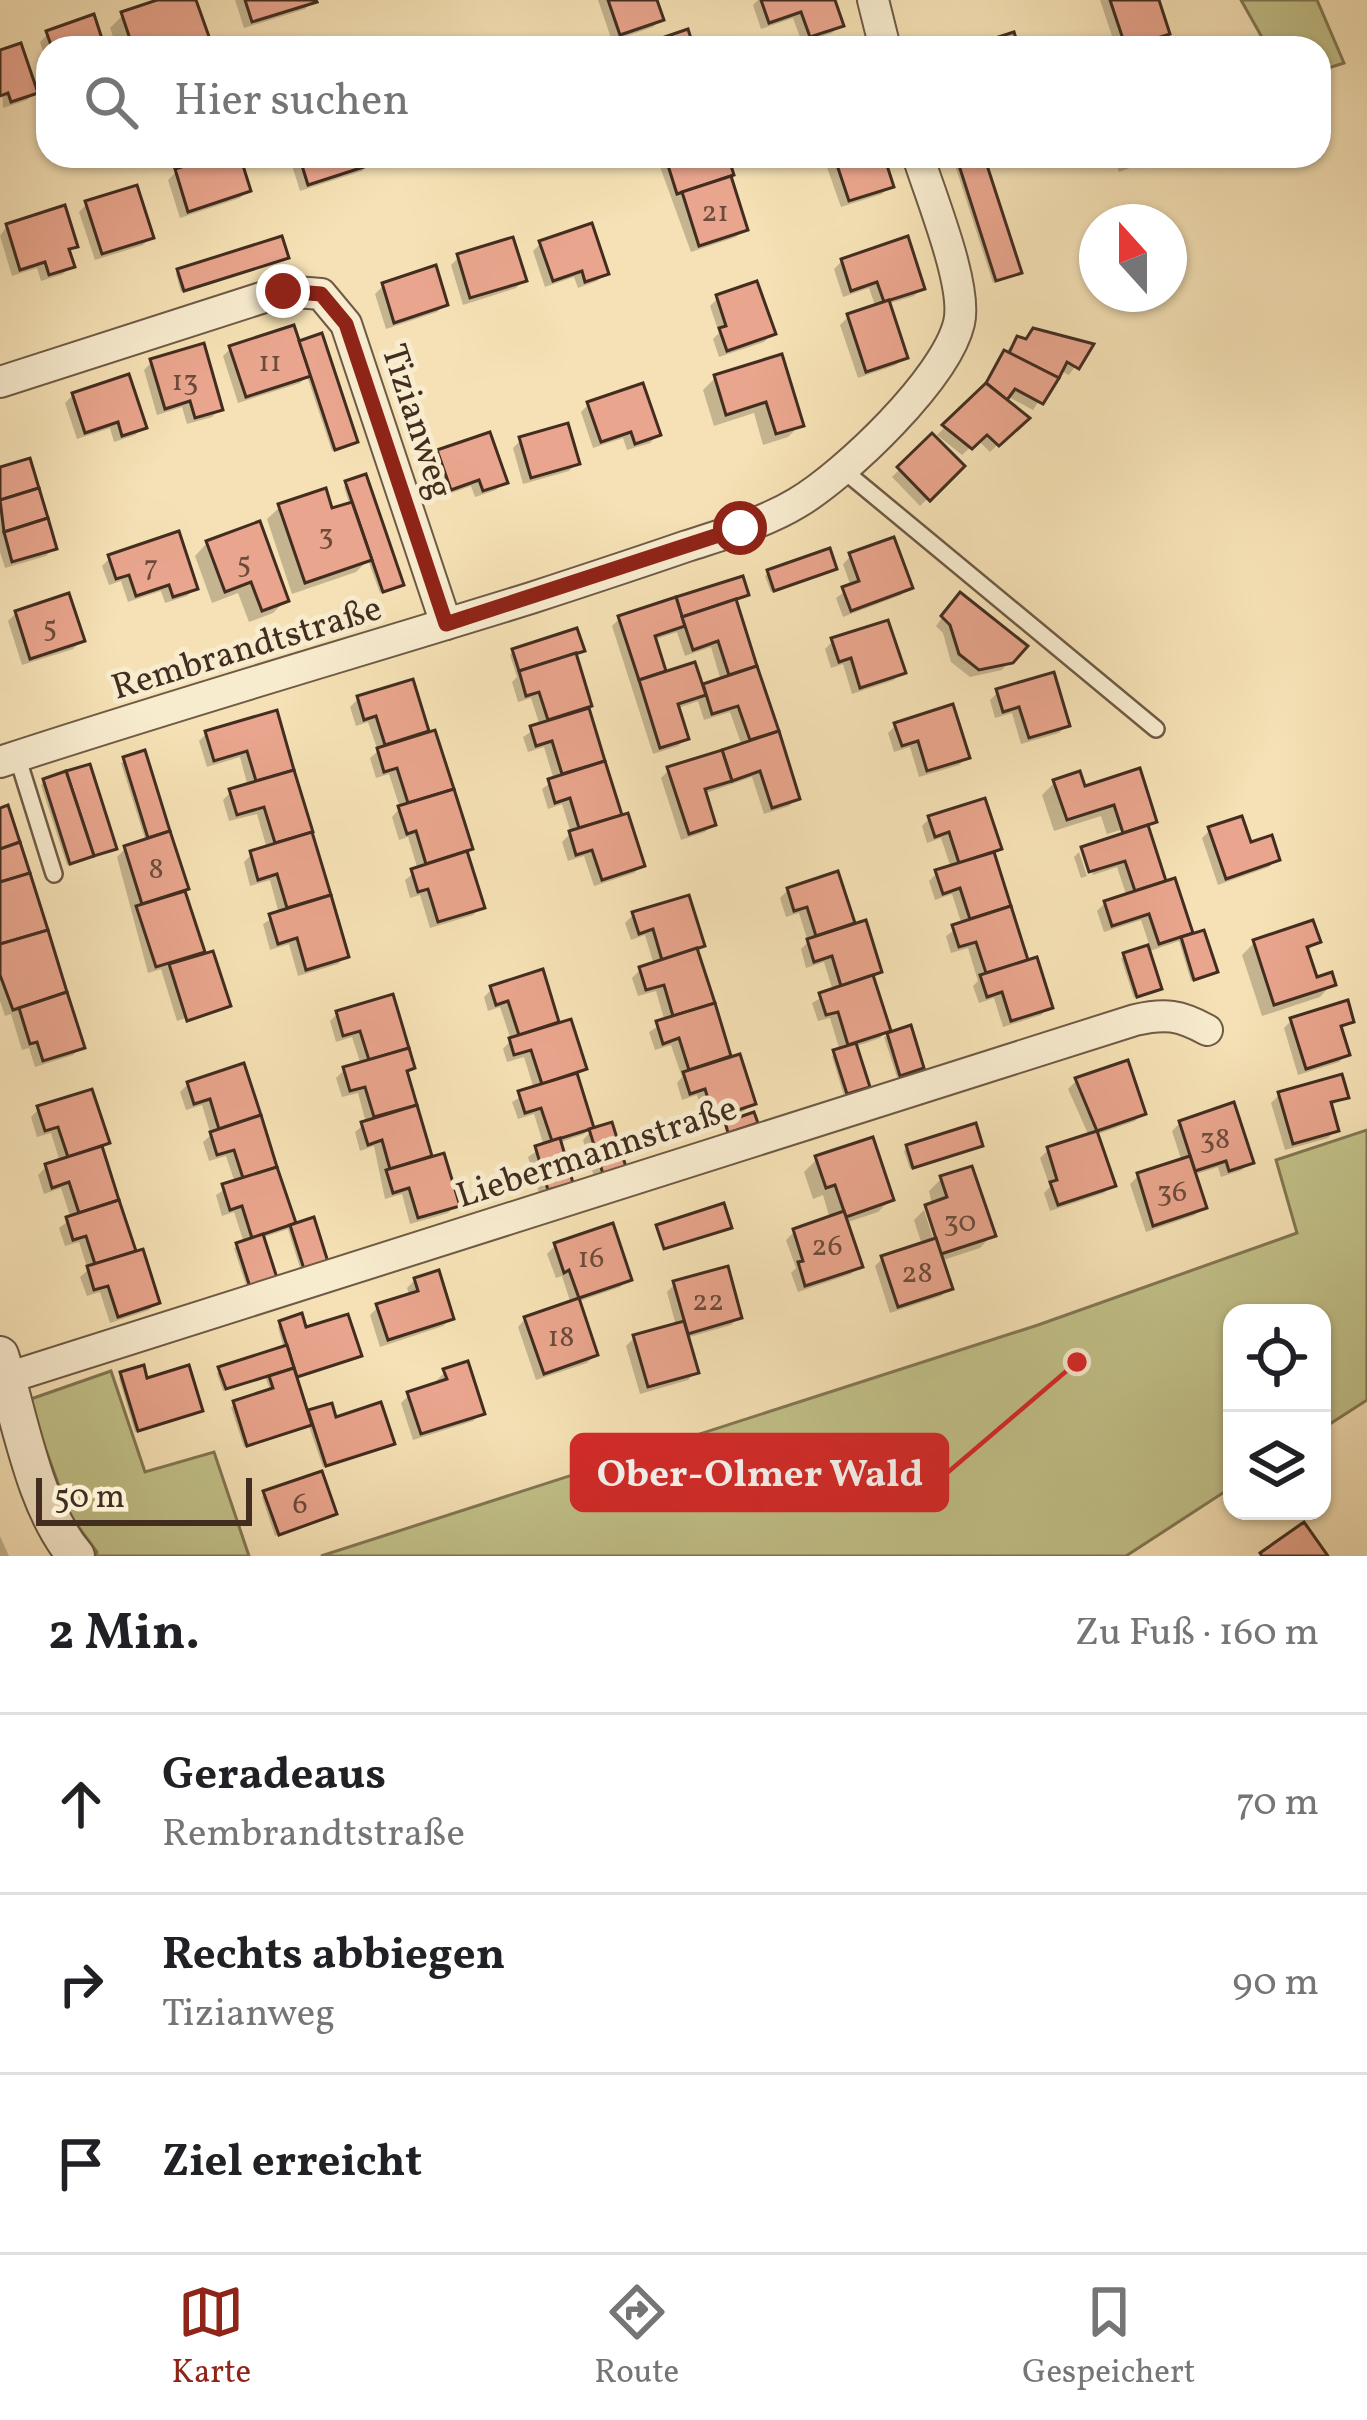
<!DOCTYPE html>
<html lang="de">
<head>
<meta charset="utf-8">
<style>
	body { margin:0; font-family:Vollkorn,serif; background:#f6f6f6; color:#202124 }
	.controls { position:absolute; right:36px; bottom:36px; display:grid; overflow:hidden; border-radius:24px; box-shadow:0 3px 9px #0004 }
	.controls button { width:108px; height:108px; display:grid; place-items:center; padding:0; border:0; border-bottom:3px solid #e0e0e0; background:#fff; color:#202124; font:60px sans-serif }
	.compass { position:absolute; left:1079px; top:204px; width:108px; height:108px; border-radius:50%; background:#fff; box-shadow:0 3px 9px #0004; rotate:339deg }
	.scale { position:absolute; left:36px; bottom:30px; width:216px; box-sizing:border-box; padding-left:12px; border:6px solid #422d20; border-top:0; font-size:33px; line-height:42px; white-space:nowrap; color:#422d20; -webkit-text-stroke:9px #f8eccf; paint-order:stroke }
	.stop { position:absolute; width:36px; height:36px; margin:-27px; border:9px solid #8f2418; border-radius:50%; background:#fff }
	.stop.end { background:#8f2418; border-color:#fff; box-shadow:0 3px 12px #0008 }
	.list { margin:0; padding:0; list-style:none }
	h2 { display:flex; justify-content:space-between; align-items:center; height:156px; margin:0; padding:0 48px; font-size:51px }
	h2 small { font-size:39px; font-weight:400; color:#757577 }
	.list li { display:grid; grid-template-columns:78px 1fr auto; gap:36px; align-items:center; box-sizing:border-box; height:180px; padding:0 48px; border-top:3px solid #e0e0e0 }
	.list b { display:block; font-size:45px; white-space:nowrap }
	.list p { margin:0; font-size:39px; white-space:nowrap; color:#757577 }
	.list em { font-size:39px; font-style:normal; color:#757577 }
	.icon { flex:none; width:66px; height:66px; fill:none; stroke:currentColor; stroke-width:2; stroke-linecap:round; stroke-linejoin:round }
	.map { position:relative; flex:none; width:1367px; height:1556px; overflow:hidden }
	.search { position:absolute; background:#fff; box-shadow:0 3px 9px #0004; left:36px; right:36px; top:36px; height:132px; display:flex; align-items:center; gap:30px; box-sizing:border-box; padding:0 42px; border-radius:36px; color:#757577; font-size:45px }
	.sheet { height:696px; background:#fff }
	nav { display:flex; justify-content:space-around; align-items:center; box-sizing:border-box; height:168px; border-top:3px solid #e0e0e0; background:#fff; font-size:33px; color:#757577 }
	nav a { display:grid; justify-items:center; gap:6px }
	nav .on { color:#8f2418 }
	.map>svg:first-child { display:block }
	.green { fill:#c2c189; stroke:#827754; stroke-width:3 }
	.shadow { fill:#0003; fill-rule:evenodd }
	.building { fill:#e9a58d; stroke:#422d20; stroke-width:3 }
	.lines { fill:none; stroke-linecap:round; stroke-linejoin:round }
	.service-casing { stroke:#6f5a45; stroke-width:20 }
	.minor-casing { stroke:#6f5a45; stroke-width:34 }
	.tertiary-casing { stroke:#6f5a45; stroke-width:40 }
	.service { stroke:#f8eccf; stroke-width:15 }
	.minor { stroke:#f8eccf; stroke-width:30 }
	.tertiary { stroke:#f8eccf; stroke-width:36 }
	.route { stroke:#8f2418; stroke-width:15 }
	.labels { text-anchor:middle; stroke-width:10; stroke-linejoin:round; paint-order:stroke }
	.number-label { font-size:30px; fill:#6c4b3b }
	.street-label { font-size:36px; fill:#422d20; stroke:#f8eccf }
	.leader { fill:none; stroke:#d62828; stroke-width:4.5 }
	.callout-dot { fill:#d62828; stroke:#f8eccf; stroke-width:4.5 }
	.callout { fill:#d62828; stroke:#d62828; stroke-width:4.5 }
	.callout-label { font-size:39px; text-anchor:middle; font-weight:bold; fill:#fff }
</style>
</head>
<body>
<div class="map">
<svg width="1367" height="1556" viewBox="0 0 1367 1556">
	<rect width="100%" height="100%" fill="#f5e1b5"/>
	<filter id="stains"><feTurbulence type="fractalNoise" baseFrequency=".00167" numOctaves="4"/><feColorMatrix values="0 0 0 0 .2 0 0 0 0 .09 0 0 0 0 .02 0 0 0 .5 -.17"/></filter>
	<radialGradient id="worn" r=".72"><stop offset=".6" stop-color="#630" stop-opacity="0"/><stop offset="1" stop-color="#630" stop-opacity=".3"/></radialGradient>
	<g class="green">
		<path d="M 1241,0 L 1317,0 L 1344,63 L 1319,71 L 1319,48 L 1268,48 Z"/>
		<path d="M 1367,1130 L 1367,1400 L 1322,1429 L 1322,1313 L 1232,1313 L 1232,1487 L 1126,1556 L 321,1556 L 1038,1325 L 1297,1233 L 1276,1160 Z"/>
		<path d="M 111,1371 L 145,1472 L 214,1452 L 249,1556 L 96,1556 L 97,1552 L 69,1514 L 28,1400 Z"/>
	</g>
	<g class="shadow">
		<path d="M 166,0 L 193,0 L 208,44 L 205,48 L 117,48 L 110,28 L 123,15 Z"/>
		<path d="M 235,0 L 313,0 L 313,1 L 305,9 L 244,28 Z"/>
		<path d="M 598,0 L 654,0 L 661,19 L 653,27 L 612,41 Z"/>
		<path d="M 758,0 L 832,0 L 840,25 L 832,33 L 802,43 L 793,18 L 761,29 L 753,5 Z"/>
		<path d="M 1100,0 L 1156,0 L 1167,34 L 1159,42 L 1161,48 L 1116,48 Z"/>
		<path d="M 48,34 L 102,48 L 48,48 L 48,66 L 40,42 Z"/>
		<path d="M 0,53 L 35,92 L 27,100 L 3,108 Z"/>
		<path d="M 226,156 L 237,156 L 248,190 L 240,198 L 180,218 L 168,180 L 176,172 Z"/>
		<path d="M 289,156 L 368,156 L 370,163 L 362,171 L 300,191 Z"/>
		<path d="M 656,156 L 725,156 L 744,229 L 736,237 L 691,252 Z"/>
		<path d="M 823,156 L 879,156 L 890,186 L 882,194 L 841,207 Z"/>
		<path d="M 952,156 L 981,156 L 1018,272 L 1015,275 L 993,283 Z"/>
		<path d="M 1114,156 L 1162,156 L 1119,172 Z"/>
		<path d="M 87,204 L 151,237 L 143,245 L 95,260 L 79,212 Z"/>
		<path d="M 7,226 L 75,246 L 67,253 L 71,266 L 63,274 L 41,281 L 37,268 L 12,276 L 0,236 Z"/>
		<path d="M 541,243 L 605,273 L 597,281 L 578,288 L 574,277 L 545,287 L 533,251 Z"/>
		<path d="M 285,257 L 181,292 L 176,274 L 179,271 Z"/>
		<path d="M 459,257 L 524,280 L 516,288 L 463,305 L 451,265 Z"/>
		<path d="M 842,261 L 922,288 L 914,296 L 887,304 L 904,357 L 896,365 L 858,378 L 840,325 L 848,317 L 876,308 L 869,288 L 843,297 L 834,269 Z"/>
		<path d="M 383,286 L 445,304 L 437,312 L 386,329 L 375,294 Z"/>
		<path d="M 718,298 L 772,334 L 764,342 L 719,357 L 713,339 L 719,333 L 710,306 Z"/>
		<path d="M 292,328 L 355,441 L 352,445 L 332,451 L 307,376 L 300,383 L 238,403 L 223,356 L 231,348 Z"/>
		<path d="M 1017,339 L 1090,346 L 1069,375 L 1059,370 L 1033,410 L 1007,396 L 1003,400 L 1025,418 L 990,452 L 978,440 L 962,455 L 937,435 L 979,394 L 997,362 Z"/>
		<path d="M 780,358 L 800,425 L 788,437 L 763,445 L 754,413 L 714,426 L 703,390 L 716,377 Z"/>
		<path d="M 152,362 L 220,409 L 212,417 L 187,424 L 182,407 L 157,415 L 144,370 Z"/>
		<path d="M 73,395 L 143,427 L 135,435 L 114,442 L 110,428 L 77,439 L 65,403 Z"/>
		<path d="M 589,404 L 658,435 L 650,443 L 627,450 L 623,438 L 593,448 L 581,412 Z"/>
		<path d="M 932,437 L 961,466 L 920,506 L 892,477 Z"/>
		<path d="M 521,440 L 577,463 L 569,471 L 523,484 L 513,448 Z"/>
		<path d="M 439,453 L 504,482 L 496,490 L 475,497 L 471,486 L 443,496 L 431,461 Z"/>
		<path d="M 0,470 L 54,548 L 46,556 L 5,568 L 0,552 Z"/>
		<path d="M 347,484 L 400,584 L 380,593 L 368,560 L 356,572 L 292,594 L 267,519 L 280,507 L 330,512 L 350,506 L 344,487 Z"/>
		<path d="M 207,543 L 286,600 L 273,613 L 249,622 L 238,593 L 212,603 L 195,556 Z"/>
		<path d="M 851,556 L 909,587 L 901,595 L 843,617 L 836,598 L 851,587 L 843,564 Z"/>
		<path d="M 110,558 L 195,588 L 187,596 L 165,603 L 161,591 L 128,602 L 121,581 L 109,585 L 102,566 Z"/>
		<path d="M 834,568 L 771,592 L 765,576 L 768,573 Z"/>
		<path d="M 746,594 L 733,601 L 797,798 L 789,806 L 764,814 L 752,777 L 703,794 L 713,824 L 705,832 L 681,840 L 661,778 L 669,770 L 742,746 L 730,712 L 704,720 L 698,701 L 676,709 L 686,738 L 678,746 L 653,754 L 612,626 L 620,618 ZM 677,632 L 685,656 L 711,647 L 721,681 L 701,688 L 664,674 L 653,640 Z"/>
		<path d="M 952,604 L 1024,646 L 1002,670 L 970,677 L 951,662 L 943,633 L 936,626 Z"/>
		<path d="M 16,613 L 81,641 L 73,649 L 22,665 L 8,621 Z"/>
		<path d="M 833,641 L 902,672 L 894,680 L 852,694 L 843,664 L 831,668 L 825,649 Z"/>
		<path d="M 513,651 L 573,654 L 620,818 L 642,865 L 634,873 L 594,886 L 584,856 L 568,861 L 562,842 L 571,833 L 562,804 L 548,809 L 542,789 L 554,780 L 544,747 L 528,752 L 523,737 L 540,726 L 531,698 L 518,702 L 512,682 L 517,677 L 510,655 Z"/>
		<path d="M 411,683 L 469,849 L 464,853 L 481,907 L 473,915 L 430,928 L 420,895 L 410,898 L 405,880 L 418,870 L 408,837 L 399,840 L 392,817 L 400,808 L 389,774 L 376,778 L 370,758 L 378,751 L 368,722 L 356,726 L 350,707 L 358,699 Z"/>
		<path d="M 998,692 L 1067,725 L 1059,733 L 1021,744 L 1012,713 L 995,718 L 990,700 Z"/>
		<path d="M 275,713 L 346,956 L 338,964 L 298,976 L 289,944 L 270,950 L 263,924 L 279,914 L 270,880 L 250,886 L 244,862 L 252,854 L 267,849 L 257,814 L 229,821 L 223,800 L 231,792 L 248,787 L 240,757 L 207,767 L 199,741 L 207,733 Z"/>
		<path d="M 896,725 L 967,757 L 959,765 L 919,777 L 910,747 L 894,752 L 888,733 Z"/>
		<path d="M 143,754 L 203,957 L 228,1006 L 222,1011 L 222,1006 L 177,1021 L 161,969 L 148,973 L 117,857 L 125,849 L 146,842 L 121,763 Z"/>
		<path d="M 44,782 L 114,848 L 67,865 L 41,785 Z"/>
		<path d="M 1055,782 L 1154,821 L 1146,829 L 1164,885 L 1190,932 L 1182,940 L 1202,933 L 1214,971 L 1211,974 L 1191,981 L 1179,941 L 1147,952 L 1159,988 L 1134,998 L 1121,958 L 1150,947 L 1141,920 L 1104,932 L 1097,911 L 1105,903 L 1127,897 L 1117,867 L 1093,875 L 1085,850 L 1109,841 L 1101,816 L 1054,831 L 1042,795 ZM 1143,823 L 1143,830 L 1109,840 L 1107,834 Z"/>
		<path d="M 0,811 L 81,1047 L 73,1055 L 35,1067 L 29,1048 L 22,1050 L 11,1014 L 5,1016 L 0,1001 Z"/>
		<path d="M 930,818 L 998,849 L 992,855 L 1026,963 L 1049,1007 L 1041,1015 L 1003,1027 L 994,998 L 979,1003 L 973,986 L 978,981 L 968,948 L 951,953 L 946,936 L 962,925 L 952,894 L 935,900 L 929,881 L 937,873 L 951,868 L 941,838 L 927,843 L 922,826 Z"/>
		<path d="M 1210,830 L 1250,846 L 1277,859 L 1269,867 L 1218,885 L 1202,838 Z"/>
		<path d="M 1079,852 L 1087,876 L 1081,878 L 1074,857 Z"/>
		<path d="M 836,875 L 853,927 L 879,971 L 871,979 L 888,1030 L 880,1038 L 854,1047 L 866,1086 L 844,1096 L 832,1056 L 840,1051 L 830,1018 L 818,1021 L 812,1003 L 833,991 L 824,962 L 806,968 L 801,949 L 808,942 L 799,913 L 786,917 L 780,898 L 788,890 Z"/>
		<path d="M 633,915 L 702,945 L 695,951 L 730,1060 L 752,1103 L 744,1111 L 706,1124 L 697,1095 L 682,1100 L 677,1083 L 682,1077 L 671,1045 L 655,1050 L 649,1032 L 665,1022 L 656,991 L 638,996 L 632,978 L 640,970 L 654,965 L 645,935 L 631,940 L 625,923 Z"/>
		<path d="M 1317,941 L 1306,953 L 1315,981 L 1332,984 L 1320,997 L 1262,1016 L 1242,955 L 1255,942 Z"/>
		<path d="M 541,973 L 557,1026 L 583,1069 L 575,1076 L 591,1127 L 584,1134 L 610,1126 L 623,1166 L 595,1180 L 583,1140 L 590,1132 L 558,1143 L 570,1182 L 562,1190 L 540,1196 L 528,1157 L 544,1146 L 534,1114 L 518,1119 L 512,1102 L 534,1089 L 524,1057 L 507,1062 L 503,1049 L 511,1040 L 500,1007 L 488,1011 L 484,997 L 492,989 Z"/>
		<path d="M 338,1013 L 412,1068 L 405,1074 L 430,1160 L 456,1205 L 448,1213 L 410,1224 L 402,1194 L 385,1199 L 374,1146 L 360,1151 L 355,1132 L 366,1123 L 358,1093 L 342,1097 L 336,1078 L 344,1070 L 361,1065 L 352,1037 L 336,1042 L 330,1021 Z"/>
		<path d="M 1292,1020 L 1350,1021 L 1339,1030 L 1347,1054 L 1339,1062 L 1298,1075 L 1284,1028 Z"/>
		<path d="M 909,1029 L 921,1067 L 897,1077 L 884,1037 Z"/>
		<path d="M 242,1067 L 294,1227 L 325,1261 L 301,1271 L 288,1229 L 261,1238 L 274,1277 L 247,1288 L 234,1248 L 244,1243 L 234,1212 L 222,1216 L 216,1195 L 235,1183 L 226,1156 L 209,1161 L 203,1142 L 211,1135 L 202,1105 L 186,1110 L 180,1092 L 188,1084 Z"/>
		<path d="M 1076,1081 L 1143,1113 L 1135,1121 L 1095,1135 L 1112,1185 L 1104,1193 L 1050,1211 L 1044,1193 L 1050,1187 L 1040,1158 L 1048,1150 L 1089,1136 L 1068,1089 Z"/>
		<path d="M 1279,1095 L 1346,1097 L 1329,1107 L 1336,1130 L 1328,1138 L 1285,1150 L 1271,1103 Z"/>
		<path d="M 39,1109 L 107,1143 L 100,1149 L 134,1254 L 157,1302 L 149,1310 L 110,1323 L 100,1292 L 87,1296 L 80,1277 L 88,1270 L 79,1242 L 65,1246 L 59,1228 L 71,1219 L 61,1188 L 44,1194 L 38,1175 L 46,1167 L 60,1162 L 51,1133 L 37,1137 L 31,1117 Z"/>
		<path d="M 1180,1123 L 1250,1162 L 1242,1170 L 1221,1177 L 1218,1167 L 1193,1175 L 1203,1207 L 1195,1215 L 1146,1232 L 1130,1184 L 1138,1176 L 1182,1162 L 1172,1131 Z"/>
		<path d="M 907,1148 L 976,1148 L 910,1169 L 904,1151 Z"/>
		<path d="M 817,1159 L 891,1199 L 878,1212 L 845,1223 L 859,1266 L 851,1274 L 798,1292 L 791,1273 L 796,1268 L 786,1240 L 794,1232 L 830,1219 L 823,1195 L 813,1199 L 804,1172 Z"/>
		<path d="M 941,1179 L 992,1235 L 980,1248 L 940,1261 L 949,1288 L 941,1296 L 890,1313 L 875,1266 L 883,1258 L 922,1245 L 914,1220 L 924,1210 L 934,1241 L 940,1241 L 929,1191 Z"/>
		<path d="M 555,1246 L 628,1279 L 620,1287 L 577,1302 L 595,1355 L 587,1363 L 536,1380 L 518,1327 L 525,1319 L 571,1304 L 562,1276 L 556,1278 L 547,1254 Z"/>
		<path d="M 415,1280 L 451,1318 L 443,1326 L 380,1347 L 370,1315 L 378,1307 L 410,1297 L 407,1288 Z"/>
		<path d="M 675,1284 L 739,1317 L 731,1325 L 686,1338 L 696,1372 L 688,1380 L 640,1394 L 626,1346 L 634,1338 L 676,1326 L 667,1292 Z"/>
		<path d="M 281,1324 L 358,1355 L 294,1378 L 306,1414 L 330,1407 L 334,1420 L 388,1446 L 323,1467 L 309,1426 L 244,1447 L 231,1407 L 271,1392 L 265,1377 L 223,1391 L 217,1373 L 284,1349 L 278,1327 Z"/>
		<path d="M 445,1372 L 482,1413 L 473,1421 L 413,1440 L 401,1403 L 409,1395 L 439,1385 L 437,1380 Z"/>
		<path d="M 122,1375 L 199,1410 L 135,1432 L 119,1378 Z"/>
		<path d="M 265,1494 L 333,1514 L 275,1536 L 262,1497 Z"/>
		<path d="M 0,1536 L 9,1556 L 0,1556 Z"/>
	</g>
	<g class="building">
		<path d="M 157,0 L 196,0 L 212,45 L 133,48 L 121,12 Z"/>
		<path d="M 245,0 L 316,0 L 317,2 L 252,22 Z"/>
		<path d="M 608,0 L 657,0 L 664,20 L 620,35 Z"/>
		<path d="M 761,0 L 835,0 L 844,26 L 810,37 L 801,12 L 769,23 Z"/>
		<path d="M 1110,0 L 1159,0 L 1170,34 L 1126,48 Z"/>
		<path d="M 94,14 L 105,48 L 52,48 L 46,31 Z"/>
		<path d="M 688,29 L 694,48 L 638,48 L 638,46 Z"/>
		<path d="M 1014,32 L 1019,48 L 972,48 L 971,46 Z"/>
		<path d="M 21,43 L 38,93 L 11,102 L 8,93 L 0,96 L 0,50 Z"/>
		<path d="M 216,156 L 240,156 L 251,191 L 188,212 L 175,169 Z"/>
		<path d="M 299,156 L 371,156 L 373,164 L 308,185 Z"/>
		<path d="M 665,156 L 728,156 L 734,175 L 677,194 Z"/>
		<path d="M 834,156 L 884,156 L 894,187 L 849,201 Z"/>
		<path d="M 956,156 L 984,156 L 1022,273 L 996,281 Z"/>
		<path d="M 731,176 L 748,230 L 699,246 L 682,192 Z"/>
		<path d="M 137,185 L 154,238 L 102,254 L 85,201 Z"/>
		<path d="M 65,205 L 78,247 L 69,249 L 75,267 L 49,275 L 45,262 L 20,270 L 6,224 Z"/>
		<path d="M 592,223 L 609,274 L 585,282 L 582,271 L 553,281 L 539,241 Z"/>
		<path d="M 282,236 L 289,258 L 184,291 L 177,269 Z"/>
		<path d="M 908,236 L 925,289 L 884,302 L 877,282 L 851,291 L 841,259 Z"/>
		<path d="M 513,237 L 527,281 L 470,298 L 457,254 Z"/>
		<path d="M 436,265 L 448,305 L 394,323 L 382,283 Z"/>
		<path d="M 757,281 L 776,334 L 727,351 L 719,328 L 726,326 L 716,295 Z"/>
		<path d="M 889,300 L 908,358 L 866,372 L 847,314 Z"/>
		<path d="M 294,325 L 311,376 L 246,397 L 229,346 Z"/>
		<path d="M 1033,328 L 1094,344 L 1079,369 L 1067,362 L 1059,378 L 1009,353 L 1017,336 L 1026,339 Z"/>
		<path d="M 322,333 L 358,442 L 335,450 L 299,341 Z"/>
		<path d="M 204,343 L 223,410 L 195,418 L 190,401 L 165,409 L 150,359 Z"/>
		<path d="M 1004,350 L 1059,378 L 1043,404 L 1015,389 L 1007,400 L 986,383 Z"/>
		<path d="M 782,354 L 804,426 L 776,434 L 766,402 L 726,415 L 714,375 Z"/>
		<path d="M 129,374 L 147,428 L 122,436 L 118,422 L 85,433 L 72,393 Z"/>
		<path d="M 643,383 L 661,435 L 635,444 L 631,432 L 601,442 L 587,402 Z"/>
		<path d="M 986,383 L 1030,418 L 999,446 L 987,435 L 972,449 L 942,425 Z"/>
		<path d="M 568,423 L 580,464 L 531,478 L 519,437 Z"/>
		<path d="M 490,432 L 508,483 L 483,491 L 479,480 L 451,490 L 437,450 Z"/>
		<path d="M 932,433 L 965,466 L 930,501 L 897,467 Z"/>
		<path d="M 30,458 L 39,488 L 0,500 L 0,467 Z"/>
		<path d="M 366,474 L 404,585 L 383,592 L 345,481 Z"/>
		<path d="M 39,488 L 48,518 L 4,532 L 0,500 Z"/>
		<path d="M 326,488 L 332,508 L 352,502 L 372,560 L 305,583 L 278,504 Z"/>
		<path d="M 48,518 L 57,549 L 12,562 L 4,532 Z"/>
		<path d="M 260,521 L 289,601 L 262,611 L 251,582 L 225,592 L 206,541 Z"/>
		<path d="M 179,531 L 198,589 L 173,597 L 169,585 L 136,596 L 129,575 L 116,579 L 108,555 Z"/>
		<path d="M 894,537 L 913,588 L 851,611 L 842,587 L 859,581 L 849,553 Z"/>
		<path d="M 830,548 L 837,569 L 774,591 L 767,570 Z"/>
		<path d="M 743,576 L 749,595 L 682,617 L 676,597 Z"/>
		<path d="M 960,592 L 1028,646 L 1013,663 L 979,670 L 959,654 L 950,625 L 941,616 Z"/>
		<path d="M 69,593 L 85,641 L 30,659 L 15,611 Z"/>
		<path d="M 676,597 L 685,626 L 655,636 L 666,671 L 639,680 L 618,616 Z"/>
		<path d="M 736,599 L 757,666 L 729,675 L 718,641 L 693,650 L 682,617 Z"/>
		<path d="M 888,620 L 906,673 L 860,688 L 851,658 L 839,662 L 831,638 Z"/>
		<path d="M 577,628 L 585,651 L 519,671 L 512,649 Z"/>
		<path d="M 576,653 L 592,706 L 548,720 L 539,692 L 526,696 L 519,671 Z"/>
		<path d="M 695,662 L 706,695 L 678,704 L 689,739 L 660,748 L 639,680 Z"/>
		<path d="M 757,666 L 779,731 L 750,740 L 738,706 L 712,714 L 703,684 Z"/>
		<path d="M 1054,672 L 1070,726 L 1029,738 L 1019,707 L 1003,712 L 996,689 Z"/>
		<path d="M 413,679 L 429,731 L 385,745 L 376,716 L 364,720 L 357,696 Z"/>
		<path d="M 953,704 L 970,758 L 927,771 L 918,741 L 902,746 L 894,723 Z"/>
		<path d="M 589,708 L 605,761 L 562,774 L 552,741 L 536,746 L 530,726 Z"/>
		<path d="M 277,710 L 294,770 L 256,781 L 247,751 L 214,761 L 205,731 Z"/>
		<path d="M 435,730 L 454,789 L 408,803 L 397,768 L 384,772 L 377,748 Z"/>
		<path d="M 779,731 L 800,799 L 772,808 L 760,771 L 732,781 L 722,750 Z"/>
		<path d="M 145,750 L 170,831 L 148,838 L 123,757 Z"/>
		<path d="M 722,750 L 732,781 L 705,789 L 716,825 L 689,834 L 667,767 Z"/>
		<path d="M 605,761 L 622,815 L 579,828 L 570,798 L 555,803 L 548,779 Z"/>
		<path d="M 90,764 L 117,849 L 94,856 L 66,771 Z"/>
		<path d="M 1140,768 L 1157,822 L 1123,833 L 1114,805 L 1067,820 L 1053,780 L 1080,771 L 1085,786 Z"/>
		<path d="M 294,770 L 313,832 L 275,843 L 264,807 L 237,815 L 229,789 Z"/>
		<path d="M 66,771 L 94,856 L 70,864 L 43,779 Z"/>
		<path d="M 454,789 L 473,849 L 426,864 L 416,831 L 407,834 L 398,806 Z"/>
		<path d="M 985,798 L 1002,849 L 959,863 L 949,832 L 935,837 L 928,816 Z"/>
		<path d="M 8,805 L 20,842 L 0,849 L 0,808 Z"/>
		<path d="M 628,813 L 645,866 L 602,880 L 592,850 L 576,855 L 569,831 Z"/>
		<path d="M 1242,816 L 1251,842 L 1272,835 L 1280,860 L 1226,879 L 1208,827 Z"/>
		<path d="M 1148,825 L 1166,881 L 1135,891 L 1125,861 L 1089,872 L 1081,847 Z"/>
		<path d="M 170,831 L 189,889 L 142,904 L 124,846 Z"/>
		<path d="M 312,832 L 331,895 L 287,908 L 277,874 L 258,880 L 250,851 Z"/>
		<path d="M 20,842 L 30,873 L 0,882 L 0,849 Z"/>
		<path d="M 467,851 L 485,908 L 438,922 L 428,889 L 418,892 L 411,869 Z"/>
		<path d="M 994,852 L 1011,906 L 970,919 L 960,888 L 943,894 L 935,870 Z"/>
		<path d="M 838,871 L 855,923 L 816,936 L 807,907 L 794,911 L 787,888 Z"/>
		<path d="M 30,873 L 48,930 L 0,944 L 0,882 Z"/>
		<path d="M 1175,878 L 1193,933 L 1159,944 L 1149,914 L 1112,926 L 1104,901 Z"/>
		<path d="M 185,891 L 205,952 L 156,967 L 136,906 Z"/>
		<path d="M 331,895 L 349,957 L 306,970 L 297,938 L 278,944 L 269,914 Z"/>
		<path d="M 689,895 L 705,946 L 662,960 L 653,929 L 639,934 L 632,912 Z"/>
		<path d="M 1011,906 L 1028,960 L 986,973 L 976,942 L 959,947 L 952,925 Z"/>
		<path d="M 866,920 L 882,972 L 841,986 L 832,956 L 814,962 L 807,939 Z"/>
		<path d="M 1313,920 L 1321,942 L 1307,947 L 1317,977 L 1332,972 L 1336,985 L 1274,1005 L 1253,940 Z"/>
		<path d="M 48,930 L 67,992 L 13,1010 L 0,975 L 0,944 Z"/>
		<path d="M 1204,930 L 1218,972 L 1194,980 L 1181,937 Z"/>
		<path d="M 1148,945 L 1162,989 L 1137,997 L 1123,953 Z"/>
		<path d="M 697,948 L 715,1003 L 673,1016 L 664,985 L 646,990 L 639,967 Z"/>
		<path d="M 213,951 L 231,1006 L 187,1021 L 169,964 Z"/>
		<path d="M 1037,957 L 1053,1008 L 1011,1021 L 1002,992 L 987,997 L 980,975 Z"/>
		<path d="M 543,969 L 559,1022 L 519,1035 L 508,1001 L 496,1005 L 490,986 Z"/>
		<path d="M 873,975 L 891,1031 L 848,1045 L 838,1012 L 826,1015 L 819,993 Z"/>
		<path d="M 67,992 L 85,1048 L 43,1061 L 37,1042 L 30,1044 L 19,1008 Z"/>
		<path d="M 393,994 L 409,1048 L 369,1060 L 360,1031 L 343,1036 L 336,1011 Z"/>
		<path d="M 1348,1000 L 1354,1022 L 1341,1026 L 1350,1055 L 1306,1069 L 1290,1018 Z"/>
		<path d="M 715,1003 L 731,1056 L 689,1070 L 679,1038 L 663,1044 L 656,1021 Z"/>
		<path d="M 571,1019 L 587,1069 L 542,1084 L 531,1050 L 514,1055 L 509,1038 Z"/>
		<path d="M 911,1025 L 924,1068 L 900,1076 L 887,1033 Z"/>
		<path d="M 856,1043 L 870,1087 L 847,1094 L 833,1050 Z"/>
		<path d="M 409,1048 L 415,1068 L 407,1071 L 417,1105 L 374,1117 L 365,1087 L 350,1091 L 343,1067 Z"/>
		<path d="M 740,1054 L 756,1104 L 714,1118 L 705,1089 L 690,1094 L 683,1072 Z"/>
		<path d="M 1128,1060 L 1146,1114 L 1097,1131 L 1075,1078 Z"/>
		<path d="M 244,1063 L 261,1115 L 219,1129 L 210,1099 L 194,1104 L 187,1082 Z"/>
		<path d="M 577,1073 L 594,1128 L 552,1141 L 541,1108 L 525,1113 L 518,1091 Z"/>
		<path d="M 1342,1074 L 1349,1098 L 1331,1102 L 1339,1131 L 1293,1144 L 1278,1092 Z"/>
		<path d="M 92,1089 L 110,1143 L 68,1157 L 58,1127 L 45,1131 L 37,1106 Z"/>
		<path d="M 1234,1102 L 1254,1163 L 1229,1171 L 1226,1161 L 1195,1171 L 1179,1121 Z"/>
		<path d="M 417,1105 L 432,1156 L 390,1169 L 382,1140 L 368,1145 L 361,1122 Z"/>
		<path d="M 754,1112 L 758,1123 L 728,1133 L 725,1122 Z"/>
		<path d="M 261,1115 L 277,1167 L 243,1178 L 234,1150 L 217,1155 L 210,1132 Z"/>
		<path d="M 612,1122 L 626,1167 L 603,1174 L 589,1129 Z"/>
		<path d="M 976,1123 L 983,1146 L 913,1168 L 906,1145 Z"/>
		<path d="M 1097,1131 L 1116,1186 L 1058,1205 L 1050,1182 L 1057,1180 L 1047,1147 Z"/>
		<path d="M 873,1137 L 894,1200 L 846,1217 L 835,1185 L 826,1188 L 815,1156 Z"/>
		<path d="M 560,1138 L 573,1183 L 548,1190 L 535,1146 Z"/>
		<path d="M 102,1146 L 119,1200 L 79,1213 L 69,1182 L 52,1188 L 45,1164 Z"/>
		<path d="M 444,1153 L 460,1206 L 418,1218 L 409,1188 L 393,1193 L 386,1170 Z"/>
		<path d="M 1190,1156 L 1207,1208 L 1153,1226 L 1137,1173 Z"/>
		<path d="M 972,1166 L 996,1236 L 941,1254 L 925,1205 L 947,1197 L 940,1176 Z"/>
		<path d="M 277,1167 L 296,1223 L 252,1238 L 242,1206 L 230,1210 L 222,1184 Z"/>
		<path d="M 119,1200 L 136,1251 L 95,1264 L 86,1236 L 73,1240 L 66,1217 Z"/>
		<path d="M 724,1203 L 732,1228 L 664,1249 L 656,1225 Z"/>
		<path d="M 844,1211 L 863,1267 L 805,1286 L 798,1262 L 803,1261 L 793,1229 Z"/>
		<path d="M 314,1217 L 328,1262 L 304,1269 L 290,1225 Z"/>
		<path d="M 613,1223 L 632,1280 L 579,1298 L 569,1270 L 564,1273 L 554,1243 Z"/>
		<path d="M 263,1234 L 277,1278 L 250,1287 L 236,1243 Z"/>
		<path d="M 936,1238 L 953,1289 L 898,1307 L 881,1256 Z"/>
		<path d="M 143,1249 L 160,1303 L 118,1317 L 108,1286 L 94,1290 L 87,1266 Z"/>
		<path d="M 728,1266 L 742,1318 L 688,1334 L 673,1281 Z"/>
		<path d="M 439,1270 L 454,1319 L 388,1340 L 376,1304 L 418,1291 L 414,1278 Z"/>
		<path d="M 579,1298 L 598,1355 L 544,1374 L 524,1317 Z"/>
		<path d="M 302,1313 L 306,1327 L 348,1314 L 362,1356 L 297,1377 L 279,1321 Z"/>
		<path d="M 684,1321 L 699,1373 L 648,1387 L 633,1335 Z"/>
		<path d="M 287,1345 L 294,1368 L 226,1389 L 218,1367 Z"/>
		<path d="M 468,1361 L 485,1414 L 421,1434 L 407,1392 L 447,1379 L 443,1369 Z"/>
		<path d="M 144,1365 L 147,1378 L 189,1365 L 203,1411 L 138,1431 L 120,1372 Z"/>
		<path d="M 294,1368 L 312,1425 L 247,1446 L 233,1401 L 273,1388 L 269,1376 Z"/>
		<path d="M 381,1402 L 395,1444 L 326,1466 L 308,1410 L 332,1403 L 336,1417 Z"/>
		<path d="M 322,1471 L 337,1514 L 279,1535 L 263,1491 Z"/>
		<path d="M 1304,1522 L 1328,1556 L 1262,1556 L 1260,1553 Z"/>
	</g>
	<g class="lines">
		<g class="service-casing">
			<g id="service">
				<path d="M 842,469 L 1156,729"/>
				<path d="M 17,756 L 54,874"/>
			</g>
		</g>
		<g class="minor-casing">
			<g id="minor">
				<path d="M 873,0 L 885,48"/>
				<path d="M 0,382 L 283,291 L 321,294 L 346,324 L 446,624"/>
				<path d="M 0,762 C 176,704 354,653 531,598 C 583,581 635,564 687,546 C 724,534 764,523 797,503 C 846,474 946,378 959,323 C 968,286 930,195 918,156"/>
				<path d="M 7,1378 L 1135,1020 C 1165,1013 1180,1015 1207,1030"/>
			</g>
		</g>
		<g class="tertiary-casing">
			<path id="tertiary" d="M 0,1355 C 20,1417 33,1506 76,1556"/>
		</g>
		<use href="#service" class="service"/>
		<use href="#minor" class="minor"/>
		<use href="#tertiary" class="tertiary"/>
	</g>
	<g class="lines">
		<path class="route" d="M 283,291 L 321,294 L 346,324 L 446,624 L 740,528"/>
	</g>
	<g class="labels">
		<g class="number-label">
			<text x="715" y="221">21</text>
			<text x="270" y="371">11</text>
			<text x="185" y="390">13</text>
			<text x="326" y="544">3</text>
			<text x="244" y="572">5</text>
			<text x="151" y="575">7</text>
			<text x="50" y="636">5</text>
			<text x="156" y="878">8</text>
			<text x="1215" y="1148">38</text>
			<text x="1172" y="1201">36</text>
			<text x="960" y="1231">30</text>
			<text x="827" y="1255">26</text>
			<text x="591" y="1267">16</text>
			<text x="917" y="1282">28</text>
			<text x="708" y="1310">22</text>
			<text x="561" y="1346">18</text>
			<text x="300" y="1513">6</text>
		</g>
		<g class="street-label">
			<text transform="translate(419 421) rotate(72)" y="13">Tizianweg</text>
			<text transform="translate(246 646) rotate(-17)" y="13">Rembrandtstraße</text>
			<text transform="translate(596 1150) rotate(-18)" y="13">Liebermannstraße</text>
		</g>
	</g>
	<path class="leader" d="M1077 1362L947 1473"/>
	<circle class="callout-dot" cx="1077" cy="1362" r="12"/>
	<rect class="callout" x="572" y="1435" width="375" height="75" rx="12"/>
	<g class="callout-label">
		<text x="760" y="1486">Ober-Olmer Wald</text>
	</g>
	<rect width="100%" height="100%" filter="url(#stains)"/>
	<rect width="100%" height="100%" fill="url(#worn)"/>
</svg>
<div class="controls">
<button><svg class="icon" aria-label="locate" viewBox="0 0 24 24"><circle cx="12" cy="12" r="6"/><path d="M12 2v4M12 18v4M2 12h4M18 12h4"/></svg></button>
<button><svg class="icon" aria-label="layers" viewBox="0 0 24 24"><path d="M12 4l9 5-9 5-9-5zM3 14l9 5 9-5"/></svg></button>
</div>
<svg class="compass" viewBox="-18 -18 36 36"><path d="M0-13l5 13h-10z" fill="#e53935"/><path d="M0 13l5-13h-10z" fill="#757577"/></svg>
<div class="scale">50 m</div>
<div class="stop" style="left:740px;top:528px"></div>
<div class="stop end" style="left:283px;top:291px"></div>
<div class="search"><svg class="icon" aria-label="search" viewBox="0 0 24 24"><circle cx="10" cy="10" r="6"/><path d="M15 15l6 6"/></svg>Hier suchen</div>
</div>
<section class="sheet">
<h2>2 Min.<small>Zu Fuß · 160 m</small></h2>
<ul class="list">
<li><svg class="icon" aria-label="ahead" viewBox="0 0 24 24"><path d="M12 20V5M6 11l6-6 6 6"/></svg><div><b>Geradeaus</b><p>Rembrandtstraße</p></div><em>70 m</em></li>
<li><svg class="icon" aria-label="right" viewBox="0 0 24 24"><path d="M7 20v-9h11M14 6l5 5-5 5"/></svg><div><b>Rechts abbiegen</b><p>Tizianweg</p></div><em>90 m</em></li>
<li><svg class="icon" aria-label="arrive" viewBox="0 0 24 24"><path d="M6 21V4h12l-3 4 3 4H6"/></svg><div><b>Ziel erreicht</b></div></li>
</ul>
</section>
<nav>
<a class="on"><svg class="icon" aria-label="map" viewBox="0 0 24 24"><path d="M3 6l6-2 6 2 6-2v14l-6 2-6-2-6 2zM9 4v14M15 6v14"/></svg>Karte</a>
<a><svg class="icon" aria-label="directions" viewBox="0 0 24 24"><path d="M12 3l9 9-9 9-9-9zM9 14v-3h6M13 9l2 2-2 2"/></svg>Route</a>
<a><svg class="icon" aria-label="saved" viewBox="0 0 24 24"><path d="M7 4h10v16l-5-4-5 4z"/></svg>Gespeichert</a>
</nav>
</body>
</html>
